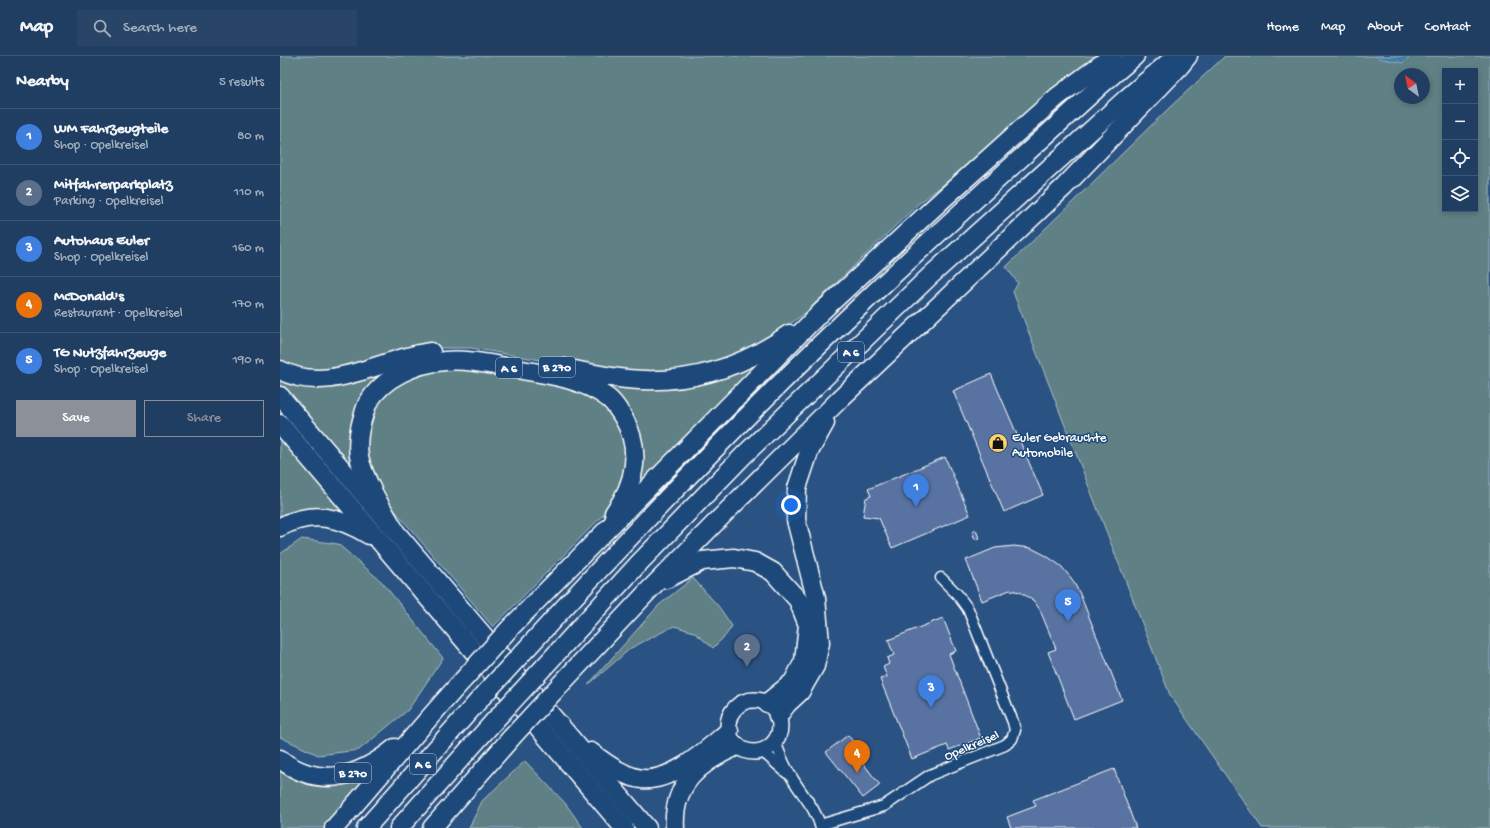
<!DOCTYPE html>
<html lang="en">
<head>
<meta charset="utf-8">
<style>
	body { margin:0; font-family:"Gochi Hand",sans-serif; background:#284568; color:#f1f3f6 }
	.controls { position:absolute; right:12px; top:12px; display:grid; overflow:hidden; border-radius:0px; box-shadow:0 2px 6px #0003 }
	.controls button { width:36px; height:36px; display:grid; place-items:center; padding:0; border:0; border-bottom:1px solid #3d5777; background:#203e62; color:#f1f3f6; font:20px sans-serif }
	.compass { position:absolute; left:1114px; top:12px; width:36px; height:36px; border-radius:50%; background:#203e62; box-shadow:0 2px 6px #0003; rotate:327deg }
	.you { position:absolute; left:511px; top:449px; width:14px; height:14px; margin:-10px; border:3px solid #fff; border-radius:50%; background:#1a73e8; box-shadow:0 0 0 6px #1a73e833 }
	.badge { display:grid; place-items:center; width:26px; height:26px; border-radius:50%; background:#8c9099; color:#fff; font-size:13px; font-weight:700 }
	.pin { position:absolute; translate:-50% -33px; filter:drop-shadow(0 1px 2px #0008) }
	.pin::after { content:''; position:absolute; top:21px; width:14px; height:12px; background:inherit; clip-path:polygon(0 0,100% 0,50% 100%) }
	.list { margin:0; padding:0; list-style:none }
	h2 { display:flex; justify-content:space-between; align-items:center; height:52px; margin:0; padding:0 16px; font-size:17px }
	h2 small { font-size:13px; font-weight:400; color:#a2aebe }
	.list li { display:grid; grid-template-columns:26px 1fr auto; gap:12px; align-items:center; box-sizing:border-box; height:56px; padding:0 16px; border-top:1px solid #3d5777 }
	.list b { display:block; font-size:15px; white-space:nowrap }
	.list p { margin:0; font-size:13px; white-space:nowrap; color:#a2aebe }
	.list em { font-size:13px; font-style:normal; color:#a2aebe }
	.actions { display:flex; gap:8px; padding:12px 16px }
	.actions a { flex:1; padding:9px 0; border:1px solid #8c9099; border-radius:0px; text-align:center; font-size:14px; color:#8c9099 }
	.actions .main { background:#8c9099; color:#fff }
	.icon { flex:none; width:22px; height:22px; fill:none; stroke:currentColor; stroke-width:2; stroke-linecap:round; stroke-linejoin:round }
	.map { position:relative; flex:none; width:1210px; height:772px; overflow:hidden }
	header { display:flex; align-items:center; gap:24px; box-sizing:border-box; height:56px; padding:0 20px; background:#203e62; border-bottom:1px solid #3d5777 }
	header strong { font-size:19px }
	nav { display:flex; gap:22px; margin-inline-start:auto; font-size:14px }
	.search { width:280px; height:36px; background:#284568; display:flex; align-items:center; gap:10px; box-sizing:border-box; padding:0 14px; border-radius:0px; color:#a2aebe; font-size:15px }
	main { display:flex }
	aside { flex:1; background:#203e62 }
	.map>svg:first-child { display:block }
	.green { fill:#5e8085; stroke:#aec0c2; fill-rule:evenodd }
	.water { fill:#437ba0; stroke:#8eb0c6 }
	.building { fill:#5973a2; stroke:#fff }
	.lines { fill:none; stroke-linecap:round; stroke-linejoin:round }
	.street-casing { stroke:#fff; stroke-width:13 }
	.primary-casing { stroke:#fff; stroke-width:18 }
	.highway-casing { stroke:#fff; stroke-width:21 }
	.street { stroke:#1f4a7a; stroke-width:10 }
	.primary { stroke:#1f4a7a; stroke-width:15 }
	.highway { stroke:#1f4a7a; stroke-width:18 }
	.highway-bridge-casing { stroke:#fff; stroke-width:21; stroke-linecap:butt }
	.highway-bridge { stroke:#1f4a7a; stroke-width:18 }
	.labels { text-anchor:middle; stroke-width:3; stroke-linejoin:round; paint-order:stroke }
	.shield { fill:#1f4a7a; stroke:#bcc9d7; stroke-width:1 }
	.shield-label { font-size:12px; font-weight:bold; fill:#fff }
	.poi-label { font-size:13px; fill:#fff; stroke:#1f4a7a; text-anchor:start }
	.street-label { font-size:13px; fill:#fff; stroke:#1f4a7a }
</style>
</head>
<body>
<header>
<strong>Map</strong>
<div class="search"><svg class="icon" aria-label="search" viewBox="0 0 24 24"><circle cx="10" cy="10" r="6"/><path d="M15 15l6 6"/></svg>Search here</div>
<nav><a>Home</a><a>Map</a><a>About</a><a>Contact</a></nav>
</header>
<main>
<aside>
<h2>Nearby<small>5 results</small></h2>
<ul class="list">
<li><span class="badge" style="background:#3f7fe0">1</span><div><b>WM Fahrzeugteile</b><p>Shop · Opelkreisel</p></div><em>80 m</em></li>
<li><span class="badge" style="background:#5c6f8a">2</span><div><b>Mitfahrerparkplatz</b><p>Parking · Opelkreisel</p></div><em>110 m</em></li>
<li><span class="badge" style="background:#3f7fe0">3</span><div><b>Autohaus Euler</b><p>Shop · Opelkreisel</p></div><em>160 m</em></li>
<li><span class="badge" style="background:#e8710a">4</span><div><b>McDonald's</b><p>Restaurant · Opelkreisel</p></div><em>170 m</em></li>
<li><span class="badge" style="background:#3f7fe0">5</span><div><b>TG Nutzfahrzeuge</b><p>Shop · Opelkreisel</p></div><em>190 m</em></li>
</ul>
<div class="actions"><a class="main">Save</a><a>Share</a></div>
</aside>
<div class="map">
<svg width="1210" height="772" viewBox="0 0 1210 772">
	<rect width="100%" height="100%" fill="#2a5282"/>
	<filter id="ink" filterUnits="userSpaceOnUse"><feTurbulence type="fractalNoise" baseFrequency=".025" numOctaves="2"/><feDisplacementMap in="SourceGraphic" scale="8" xChannelSelector="R" yChannelSelector="G"/><feConvolveMatrix kernelMatrix="1 2 1 2 8 2 1 2 1" color-interpolation-filters="sRGB"/></filter>
	<g filter="url(#ink)">
		<g class="green">
			<path d="M 0,0 L 816,0 L 770,36 L 690,108 L 637,149 L 525,257 L 472,296 L 391,319 L 307,312 L 191,292 L 156,292 L 85,310 L 21,316 L 0,307 Z"/>
			<path d="M 945,0 L 1210,0 L 1210,772 L 982,772 L 890,639 L 733,236 L 738,227 L 726,211 L 888,53 ZM 1165,15 L 1195,15 L 1195,153 L 1165,153 ZM 1120,18 L 1144,18 L 1144,42 L 1120,42 Z"/>
			<path d="M 487,299 L 361,428 L 362,401 L 325,330 L 325,327 Z"/>
			<path d="M 154,310 L 259,320 L 320,344 L 335,362 L 341,376 L 346,394 L 346,411 L 342,431 L 328,454 L 213,571 L 112,451 L 96,425 L 88,405 L 87,389 L 89,369 L 96,348 L 108,333 Z"/>
			<path d="M 103,317 L 74,413 L 0,330 L 0,320 Z"/>
			<path d="M 0,378 L 74,465 L 0,462 Z"/>
			<path d="M 22,483 L 58,488 L 102,526 L 163,602 L 128,654 L 79,694 L 38,699 L 0,681 L 0,498 Z"/>
			<path d="M 413,522 L 439,551 L 452,570 L 446,579 L 433,592 L 414,576 L 394,570 L 351,592 L 308,629 L 379,549 Z"/>
			<path d="M 245,705 L 285,747 L 303,772 L 189,772 L 202,745 Z"/>
			<path d="M 0,711 L 94,715 L 44,772 L 0,772 Z"/>
		</g>
		<path class="water" d="M 1096,0 L 1130,0 L 1123,7 L 1098,2 Z"/>
		<g class="building">
			<path d="M 711,318 L 763,439 L 724,456 L 673,335 Z"/>
			<path d="M 665,401 L 690,459 L 612,492 L 599,462 L 583,460 L 586,442 L 591,440 L 588,433 Z"/>
			<path d="M 696,474 L 699,482 L 695,483 L 692,476 Z"/>
			<path d="M 734,490 L 751,492 L 765,499 L 781,510 L 792,523 L 800,538 L 842,644 L 794,663 L 768,596 L 776,593 L 760,554 L 754,545 L 740,536 L 730,534 L 702,545 L 686,504 L 715,492 Z"/>
			<path d="M 663,562 L 676,595 L 669,598 L 701,682 L 669,694 L 667,689 L 632,703 L 600,623 L 607,621 L 603,611 L 609,608 L 607,602 L 614,599 L 608,584 Z"/>
			<path d="M 568,679 L 586,703 L 582,706 L 600,729 L 583,742 L 546,696 Z"/>
			<path d="M 834,713 L 856,772 L 731,772 L 727,761 L 756,750 L 753,744 Z"/>
		</g>
		<g class="lines">
			<g class="street-casing">
				<g id="street">
					<path d="M 495,686 C 500,697 504,710 511,720 C 521,738 536,752 541,772"/>
					<path d="M 482,695 L 507,717"/>
					<path d="M 540,769 L 604,750 L 650,719 L 725,689 L 732,683 L 735,674 L 733,666 L 688,553 L 677,538 L 661,522"/>
				</g>
			</g>
			<g class="primary-casing">
				<circle id="primary" cx="474" cy="670" r="26"/>
			</g>
			<g class="highway-casing">
				<g id="highway">
					<path d="M 284,312 C 304,316 326,321 347,323 C 407,329 460,313 509,278"/>
					<path d="M 0,314 C 49,340 101,302 151,296"/>
					<path d="M 0,340 L 367,772"/>
					<path d="M 0,368 L 344,772"/>
					<path d="M 0,471 C 33,454 59,461 89,479"/>
					<path d="M 114,473 C 102,453 83,422 79,400 C 77,388 79,375 82,364 C 84,359 85,352 88,347 C 103,321 136,307 165,305 C 189,303 213,309 237,313 C 268,319 302,322 328,342 C 334,346 339,355 343,361 C 362,393 356,427 334,457"/>
					<path d="M 386,523 L 422,505 L 454,502 L 475,506 L 493,516 L 518,544 L 528,569 L 524,605 L 513,626 L 487,647"/>
					<path d="M 230,572 L 542,255 L 663,143 L 777,41 L 832,0"/>
					<path d="M 248,591 C 359,469 474,350 595,236 C 669,166 746,98 821,29 L 855,0"/>
					<path d="M 264,611 L 360,506 L 464,399 L 650,220 L 848,41 L 896,0"/>
					<path d="M 280,629 L 372,531 L 445,457 L 560,343 L 784,131 L 900,10 L 908,0"/>
					<path d="M 498,660 L 507,648 L 520,636 L 535,610 L 540,587 L 536,542 L 516,464 L 517,432 L 529,396 L 545,367"/>
					<path d="M 311,696 C 325,707 344,721 362,723 C 393,726 427,693 449,675"/>
					<path d="M 0,703 C 40,734 79,721 115,692"/>
					<path d="M 54,772 C 98,723 139,672 183,624"/>
					<path d="M 86,772 L 200,643"/>
					<path d="M 119,772 L 216,663"/>
					<path d="M 152,772 L 232,681"/>
					<path d="M 395,772 C 392,728 420,706 457,690"/>
				</g>
			</g>
			<use href="#street" class="street"/>
			<use href="#primary" class="primary"/>
			<use href="#highway" class="highway"/>
			<g class="highway-bridge-casing">
				<g id="highway-bridge">
					<path d="M 183,624 L 230,572"/>
					<path d="M 200,643 L 248,591"/>
					<path d="M 216,663 L 264,611"/>
					<path d="M 232,681 L 280,629"/>
				</g>
			</g>
			<use href="#highway-bridge" class="highway-bridge"/>
		</g>
	</g>
	<defs>
		<g id="shop-disc" transform="scale(1)"><circle r="9.5" fill="#ffd166" stroke="#1f4a7a"/><path d="M-5-2.5h2.3a2.7 3.5 0 0 1 5.4 0H5L5.5 6h-11ZM-1.5-2.5h3a1.5 2.3 0 0 0-3 0Z" fill="#111"/></g>
	</defs>
	<g fill-rule="evenodd">
		<use href="#shop-disc" x="718" y="387"/>
	</g>
	<g class="labels">
		<g class="shield">
			<rect x="558" y="286" width="26" height="20" rx="3"/>
			<rect x="259" y="301" width="36" height="20" rx="3"/>
			<rect x="216" y="302" width="26" height="20" rx="3"/>
			<rect x="130" y="698" width="26" height="20" rx="3"/>
			<rect x="55" y="707" width="36" height="20" rx="3"/>
		</g>
		<g class="shield-label">
			<text x="571" y="300">A 6</text>
			<text x="277" y="315">B 270</text>
			<text x="229" y="316">A 6</text>
			<text x="143" y="712">A 6</text>
			<text x="73" y="721">B 270</text>
		</g>
		<g class="poi-label">
			<text x="732" y="385">Euler Gebrauchte<tspan x="732" dy="15">Automobile</tspan></text>
		</g>
		<g class="street-label">
			<text transform="translate(691 688) rotate(-23)" y="5">Opelkreisel</text>
		</g>
	</g>
</svg>
<div class="controls">
<button>+</button>
<button>−</button>
<button><svg class="icon" aria-label="locate" viewBox="0 0 24 24"><circle cx="12" cy="12" r="6"/><path d="M12 2v4M12 18v4M2 12h4M18 12h4"/></svg></button>
<button><svg class="icon" aria-label="layers" viewBox="0 0 24 24"><path d="M12 4l9 5-9 5-9-5zM3 14l9 5 9-5"/></svg></button>
</div>
<svg class="compass" viewBox="-18 -18 36 36"><path d="M0-13l5 13h-10z" fill="#e53935"/><path d="M0 13l5-13h-10z" fill="#a2aebe"/></svg>
<div class="you"></div>
<div class="pin badge" style="left:636px;top:451px;background:#3f7fe0">1</div>
<div class="pin badge" style="left:467px;top:611px;background:#5c6f8a">2</div>
<div class="pin badge" style="left:651px;top:652px;background:#3f7fe0">3</div>
<div class="pin badge" style="left:577px;top:717px;background:#e8710a">4</div>
<div class="pin badge" style="left:788px;top:566px;background:#3f7fe0">5</div>
</div>
</main>
</body>
</html>
